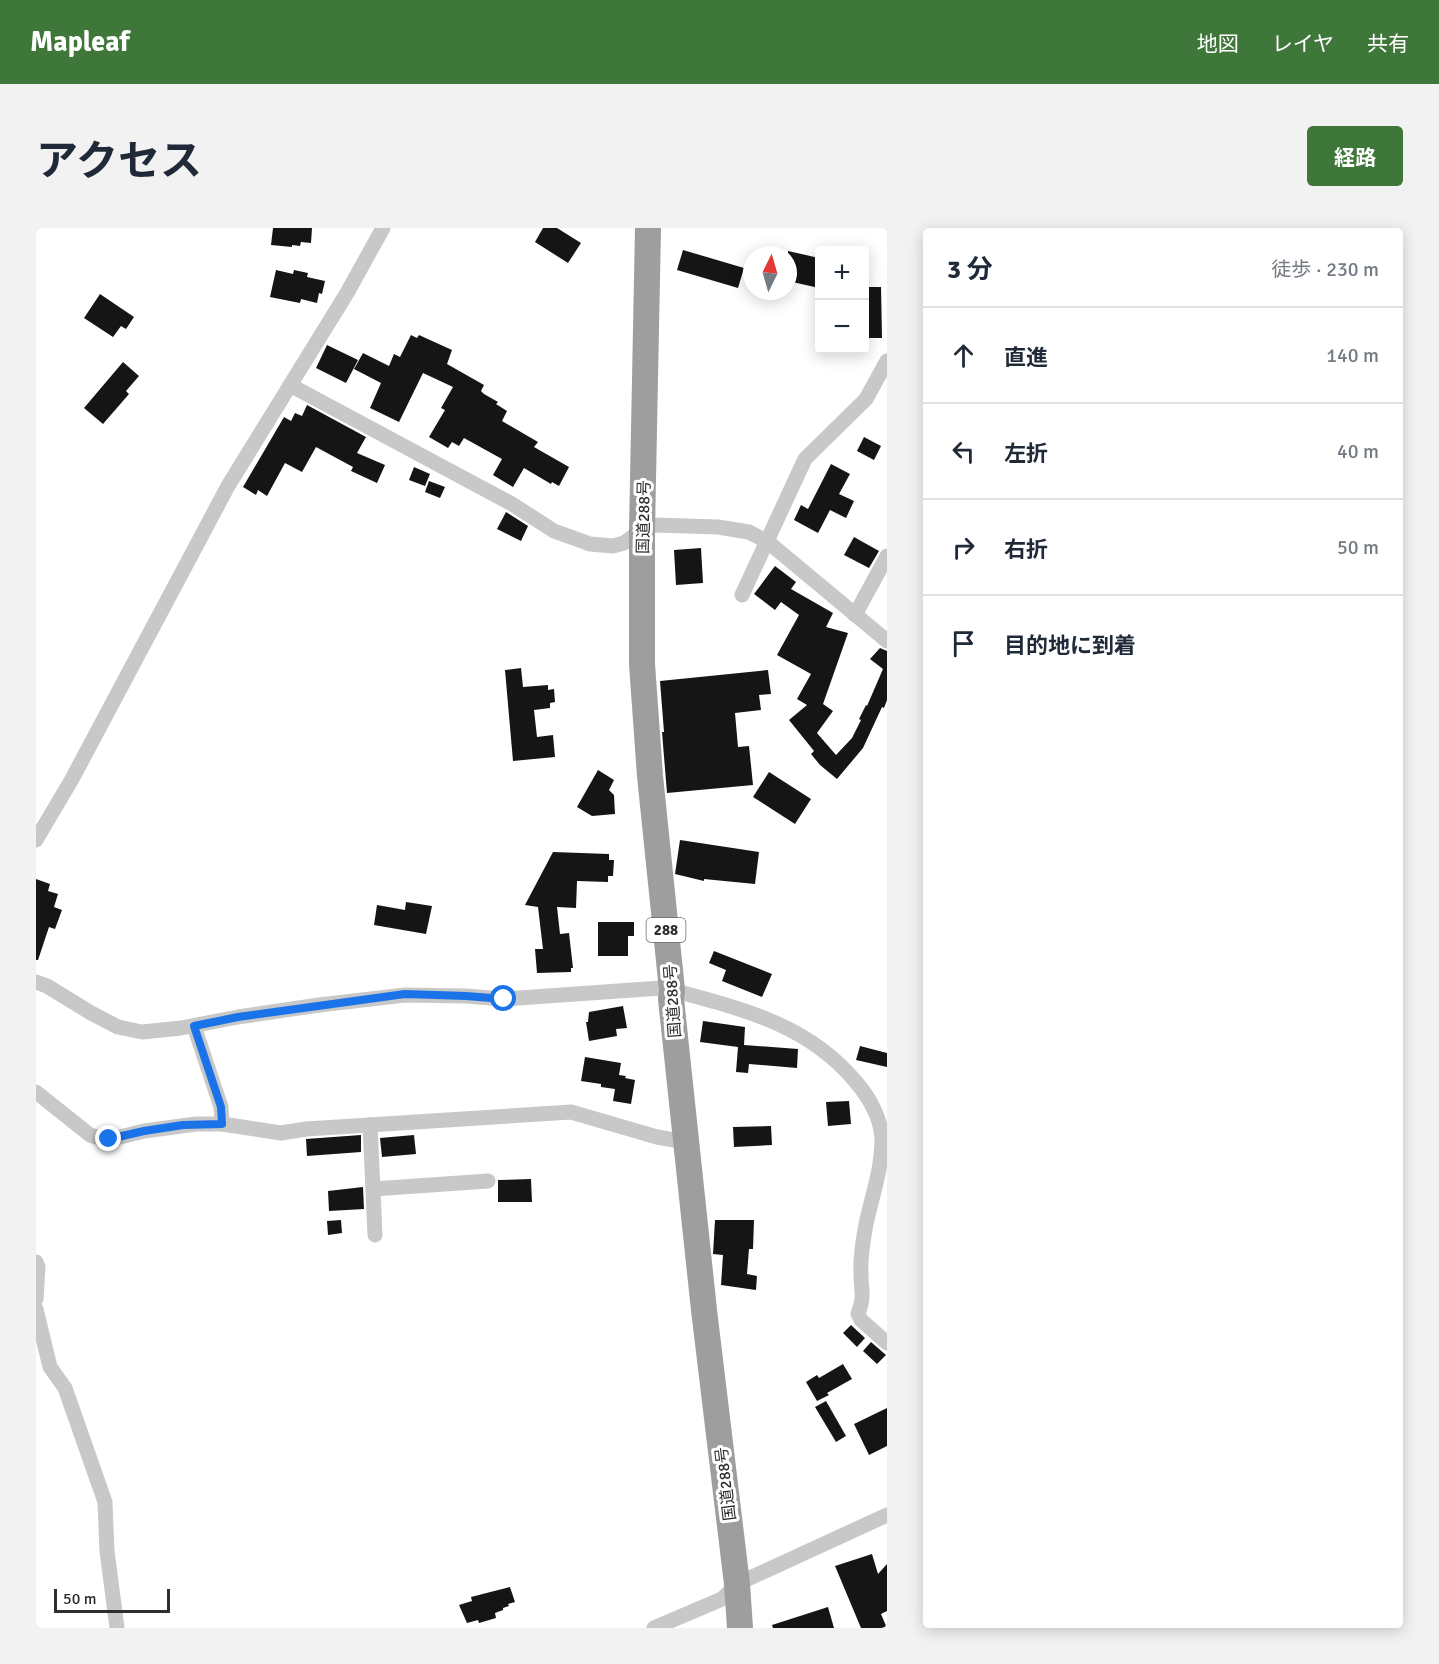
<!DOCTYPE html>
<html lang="ja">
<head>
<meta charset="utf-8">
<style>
	body { margin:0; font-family:Signika,"Noto Sans JP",sans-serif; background:#f2f2f3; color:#1f2937 }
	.controls { position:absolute; right:18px; top:18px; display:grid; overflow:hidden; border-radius:6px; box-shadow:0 3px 15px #0003 }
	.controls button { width:54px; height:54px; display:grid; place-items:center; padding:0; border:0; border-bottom:2px solid #e0e1e3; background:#fff; color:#1f2937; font:30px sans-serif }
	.compass { position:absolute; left:707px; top:18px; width:54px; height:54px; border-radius:50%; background:#fff; box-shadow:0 3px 15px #0003; rotate:5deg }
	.scale { position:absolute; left:18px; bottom:15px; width:116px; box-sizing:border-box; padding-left:6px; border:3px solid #2e2e2e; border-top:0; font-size:16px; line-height:21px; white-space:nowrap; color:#2e2e2e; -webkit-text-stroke:4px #fff; paint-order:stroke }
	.stop { position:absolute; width:18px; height:18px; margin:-14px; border:4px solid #1a73e8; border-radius:50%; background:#fff }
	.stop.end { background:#1a73e8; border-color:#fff; box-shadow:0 2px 6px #0008 }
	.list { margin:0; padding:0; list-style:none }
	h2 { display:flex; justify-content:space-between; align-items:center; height:78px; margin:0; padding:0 24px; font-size:26px }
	h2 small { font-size:20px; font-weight:400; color:#747a83 }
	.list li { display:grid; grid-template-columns:39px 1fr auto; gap:18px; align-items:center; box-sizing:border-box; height:96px; padding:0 24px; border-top:2px solid #e0e1e3 }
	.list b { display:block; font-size:22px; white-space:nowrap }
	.list em { font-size:20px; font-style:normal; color:#747a83 }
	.icon { flex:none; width:33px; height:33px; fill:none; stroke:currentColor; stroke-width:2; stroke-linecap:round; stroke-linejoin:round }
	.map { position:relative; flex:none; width:851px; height:1400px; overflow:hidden; border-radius:6px }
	header { display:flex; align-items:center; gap:36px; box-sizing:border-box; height:84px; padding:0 30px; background:#3f773b; color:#fff }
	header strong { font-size:28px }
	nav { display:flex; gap:33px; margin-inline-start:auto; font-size:21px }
	.intro { display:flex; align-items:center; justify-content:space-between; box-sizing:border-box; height:144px; padding:0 36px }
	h1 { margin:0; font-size:42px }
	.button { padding:15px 27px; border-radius:6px; background:#3f773b; color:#fff; font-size:21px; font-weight:700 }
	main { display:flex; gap:36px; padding:0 36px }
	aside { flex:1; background:#fff; border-radius:6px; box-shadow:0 3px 15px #0003 }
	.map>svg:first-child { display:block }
	.building { fill:#151515 }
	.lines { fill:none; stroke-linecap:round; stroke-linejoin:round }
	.minor { stroke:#c8c8c8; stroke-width:15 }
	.trunk { stroke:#9e9e9e; stroke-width:26 }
	.route { stroke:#1a73e8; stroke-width:8 }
	.labels { text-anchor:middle; stroke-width:6; stroke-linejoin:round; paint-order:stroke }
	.shield { fill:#fff; stroke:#6d6d6d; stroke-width:1.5 }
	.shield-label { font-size:15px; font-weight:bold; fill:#2e2e2e }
	.street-label { font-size:16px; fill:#2e2e2e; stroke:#fff }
</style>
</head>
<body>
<header>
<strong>Mapleaf</strong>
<nav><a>地図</a><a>レイヤ</a><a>共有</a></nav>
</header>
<div class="intro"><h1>アクセス</h1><a class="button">経路</a></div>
<main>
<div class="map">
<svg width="851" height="1400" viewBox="0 0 851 1400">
	<rect width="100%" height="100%" fill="#fff"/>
	<g class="building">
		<path d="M 237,0 L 276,0 L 275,15 L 265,14 L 264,18 L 256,17 L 256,19 L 235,17 Z"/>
		<path d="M 507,0 L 521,0 L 545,15 L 532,35 L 499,14 Z"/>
		<path d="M 647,22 L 708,40 L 702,60 L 641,42 Z"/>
		<path d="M 752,23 L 783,30 L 783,60 L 752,53 Z"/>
		<path d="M 240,42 L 257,46 L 258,42 L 272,45 L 271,49 L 289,53 L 286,66 L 283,65 L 281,75 L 265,71 L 264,75 L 234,69 Z"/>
		<path d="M 828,59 L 845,59 L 846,110 L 828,110 Z"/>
		<path d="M 64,66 L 98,89 L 90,101 L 85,98 L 77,109 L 48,90 Z"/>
		<path d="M 375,107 L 381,110 L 383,107 L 416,122 L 411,136 L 448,157 L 445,163 L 448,166 L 462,174 L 460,176 L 471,183 L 466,193 L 502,214 L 498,219 L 533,239 L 523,258 L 516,254 L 515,256 L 488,240 L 477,259 L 457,247 L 466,231 L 428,210 L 423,218 L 416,214 L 412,220 L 393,209 L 409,182 L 405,180 L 417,159 L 387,145 L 363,194 L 334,180 L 345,155 L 318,141 L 327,125 L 353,138 L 358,126 L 364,129 Z"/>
		<path d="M 291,117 L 322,132 L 310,155 L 280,140 Z"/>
		<path d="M 87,134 L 103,148 L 90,163 L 93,166 L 67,196 L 48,180 Z"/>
		<path d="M 271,177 L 330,209 L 321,225 L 349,237 L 341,255 L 315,243 L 317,239 L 280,219 L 266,244 L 249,235 L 231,268 L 222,262 L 220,267 L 207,259 L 248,189 L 255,193 L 259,185 L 266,188 Z"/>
		<path d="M 828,209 L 845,218 L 838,232 L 821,223 Z"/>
		<path d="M 795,236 L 814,246 L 803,266 L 818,273 L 810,290 L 794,282 L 782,305 L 758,292 L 765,277 L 772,281 Z"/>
		<path d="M 378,239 L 394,246 L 389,258 L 373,252 Z"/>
		<path d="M 393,253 L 409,259 L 404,270 L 389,264 Z"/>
		<path d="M 470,284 L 492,298 L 485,313 L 461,301 Z"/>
		<path d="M 818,309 L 843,323 L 833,340 L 808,327 Z"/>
		<path d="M 665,320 L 667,355 L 640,357 L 638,322 Z"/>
		<path d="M 739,338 L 760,354 L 755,361 L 797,385 L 790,399 L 812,405 L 787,476 L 797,483 L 781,505 L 800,527 L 816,510 L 825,492 L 823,491 L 830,477 L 831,478 L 847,441 L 834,431 L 844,420 L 851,423 L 851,472 L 848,480 L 846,479 L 827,520 L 801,551 L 784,537 L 775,526 L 778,523 L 753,492 L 771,477 L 761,471 L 775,446 L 741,427 L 763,387 L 745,374 L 739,382 L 718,366 Z"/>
		<path d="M 485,440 L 487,459 L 512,457 L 512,462 L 518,461 L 519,474 L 514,475 L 514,480 L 498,482 L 501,509 L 517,507 L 519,529 L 477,533 L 469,442 Z"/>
		<path d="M 732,442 L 735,466 L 723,467 L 725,482 L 699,485 L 702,519 L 713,518 L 717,557 L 631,565 L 626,504 L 628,504 L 624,453 Z"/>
		<path d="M 562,542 L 578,552 L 573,562 L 578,567 L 579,586 L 556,588 L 541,579 Z"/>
		<path d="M 733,544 L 775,571 L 759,596 L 717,569 Z"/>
		<path d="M 644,612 L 723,624 L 719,656 L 668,651 L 668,653 L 639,646 Z"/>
		<path d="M 517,624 L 573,626 L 573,632 L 578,632 L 577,648 L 572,648 L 572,654 L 541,653 L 540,680 L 521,679 L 524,706 L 533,705 L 537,740 L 535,740 L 535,744 L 501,745 L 499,721 L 507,721 L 502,679 L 489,677 Z"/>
		<path d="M 0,651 L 14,656 L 12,663 L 22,666 L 18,679 L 26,682 L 19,701 L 13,699 L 2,732 L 0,732 Z"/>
		<path d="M 370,674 L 396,678 L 390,706 L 338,697 L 341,677 L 369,682 Z"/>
		<path d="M 562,694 L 598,694 L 598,708 L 592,708 L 592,728 L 562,728 Z"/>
		<path d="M 678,723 L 736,746 L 726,769 L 686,753 L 690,742 L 673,735 Z"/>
		<path d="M 587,778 L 591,800 L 580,801 L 581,808 L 553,813 L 550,794 L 552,794 L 553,784 Z"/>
		<path d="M 667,793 L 709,799 L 708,817 L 762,821 L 761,840 L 713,836 L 712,845 L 700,844 L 702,819 L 664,814 Z"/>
		<path d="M 824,818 L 851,825 L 851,839 L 820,832 Z"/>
		<path d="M 549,829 L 585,835 L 583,847 L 590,848 L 589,850 L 599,852 L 595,876 L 577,873 L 579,861 L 565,859 L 565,856 L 545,853 Z"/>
		<path d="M 813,873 L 815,896 L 792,898 L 790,874 Z"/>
		<path d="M 735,898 L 736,917 L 698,919 L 697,899 Z"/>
		<path d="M 325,907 L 325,924 L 271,928 L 270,911 Z"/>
		<path d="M 378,907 L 380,926 L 346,929 L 344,910 Z"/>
		<path d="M 495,951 L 496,974 L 462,974 L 462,952 Z"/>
		<path d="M 327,959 L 328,981 L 293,983 L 292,963 Z"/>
		<path d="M 305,992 L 306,1005 L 292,1007 L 291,993 Z"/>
		<path d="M 679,992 L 718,992 L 717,1021 L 713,1021 L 711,1046 L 721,1048 L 720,1062 L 685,1057 L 687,1027 L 677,1026 Z"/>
		<path d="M 815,1097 L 829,1110 L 821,1119 L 807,1105 Z"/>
		<path d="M 835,1114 L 850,1127 L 841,1136 L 827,1123 Z"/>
		<path d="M 807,1136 L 816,1151 L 791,1165 L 793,1167 L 781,1173 L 770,1154 L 781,1147 L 783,1150 Z"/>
		<path d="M 790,1173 L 810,1208 L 800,1214 L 779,1179 Z"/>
		<path d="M 851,1180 L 851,1218 L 833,1227 L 818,1196 Z"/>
		<path d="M 836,1326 L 842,1346 L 851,1336 L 851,1383 L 845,1386 L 851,1400 L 825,1400 L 799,1338 Z"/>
		<path d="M 474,1359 L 479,1374 L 472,1376 L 473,1378 L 467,1380 L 467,1382 L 459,1385 L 460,1390 L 443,1395 L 442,1392 L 431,1395 L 423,1377 L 436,1373 L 435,1369 Z"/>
		<path d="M 792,1379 L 798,1400 L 737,1400 L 736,1397 Z"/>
	</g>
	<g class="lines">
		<g class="minor">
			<path d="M 254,157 L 476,276 L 518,303 L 554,316 L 577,318 L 588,315 L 610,299 L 619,297 L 682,299 L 713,304 L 732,314 L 851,413"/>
			<path d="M 706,367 L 769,231 L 830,171 L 851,133"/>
			<path d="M 819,387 L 851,328"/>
			<path d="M 0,612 L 36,551 L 192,258 L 311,65 L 347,0"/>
			<path d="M 0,754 L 11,758 L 55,785 L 82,799 L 106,804 L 145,800 L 202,789 L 283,777 L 369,767 L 430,768 L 468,771 L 625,760"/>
			<path d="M 636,762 C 706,781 772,796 820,854 C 833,869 845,890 846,911 C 846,941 836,968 830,996 C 827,1012 824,1030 825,1046 C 825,1065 829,1066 822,1086 L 825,1092 L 851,1115"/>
			<path d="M 158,798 L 185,879 L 186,896"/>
			<path d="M 0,864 L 54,907 L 67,911 L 80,910 L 108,903 L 160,896 L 186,896 L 245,905 L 270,901 L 535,884 L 621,909 L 650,914"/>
			<path d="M 334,897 L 339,1007"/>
			<path d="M 337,961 L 452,953"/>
			<path d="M 0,1034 L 2,1039 L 0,1071"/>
			<path d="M 0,1081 L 14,1139 L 29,1160 L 69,1274 L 71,1323 L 81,1400"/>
			<path d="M 618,1400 L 686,1371 L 701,1356 L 851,1287"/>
		</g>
		<path class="trunk" d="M 612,0 L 606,302 L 606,436 L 614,548 L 636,762 L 635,771 L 668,1082 L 701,1356 L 704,1400"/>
	</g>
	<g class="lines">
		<path class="route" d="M 73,911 L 108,903 L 147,897 L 186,896 L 185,879 L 158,798 L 202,789 L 369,766 L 430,768 L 468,771"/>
	</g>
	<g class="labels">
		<rect class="shield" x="610.5" y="690" width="39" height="24" rx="4.5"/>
		<g class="shield-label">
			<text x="630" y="707">288</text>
		</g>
		<g class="street-label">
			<text transform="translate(607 289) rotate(-89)" y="6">国道288号</text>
			<text transform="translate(636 773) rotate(-94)" y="6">国道288号</text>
			<text transform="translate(689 1256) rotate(-97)" y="6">国道288号</text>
		</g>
	</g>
</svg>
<div class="controls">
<button>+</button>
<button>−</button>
</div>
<svg class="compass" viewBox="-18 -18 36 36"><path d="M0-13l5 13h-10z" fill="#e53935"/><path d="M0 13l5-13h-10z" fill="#747a83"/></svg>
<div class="scale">50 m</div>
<div class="stop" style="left:468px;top:771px"></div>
<div class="stop end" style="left:73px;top:911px"></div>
</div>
<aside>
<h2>3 分<small>徒歩 · 230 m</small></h2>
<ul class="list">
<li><svg class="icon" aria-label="ahead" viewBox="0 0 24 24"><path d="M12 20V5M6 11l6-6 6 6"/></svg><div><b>直進</b></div><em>140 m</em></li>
<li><svg class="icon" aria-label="left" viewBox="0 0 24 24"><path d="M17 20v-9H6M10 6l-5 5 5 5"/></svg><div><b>左折</b></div><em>40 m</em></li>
<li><svg class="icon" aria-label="right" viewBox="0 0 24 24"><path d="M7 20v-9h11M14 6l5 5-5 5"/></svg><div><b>右折</b></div><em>50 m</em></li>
<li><svg class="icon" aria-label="arrive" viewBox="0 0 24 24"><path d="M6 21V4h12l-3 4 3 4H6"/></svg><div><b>目的地に到着</b></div></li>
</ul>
</aside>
</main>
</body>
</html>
